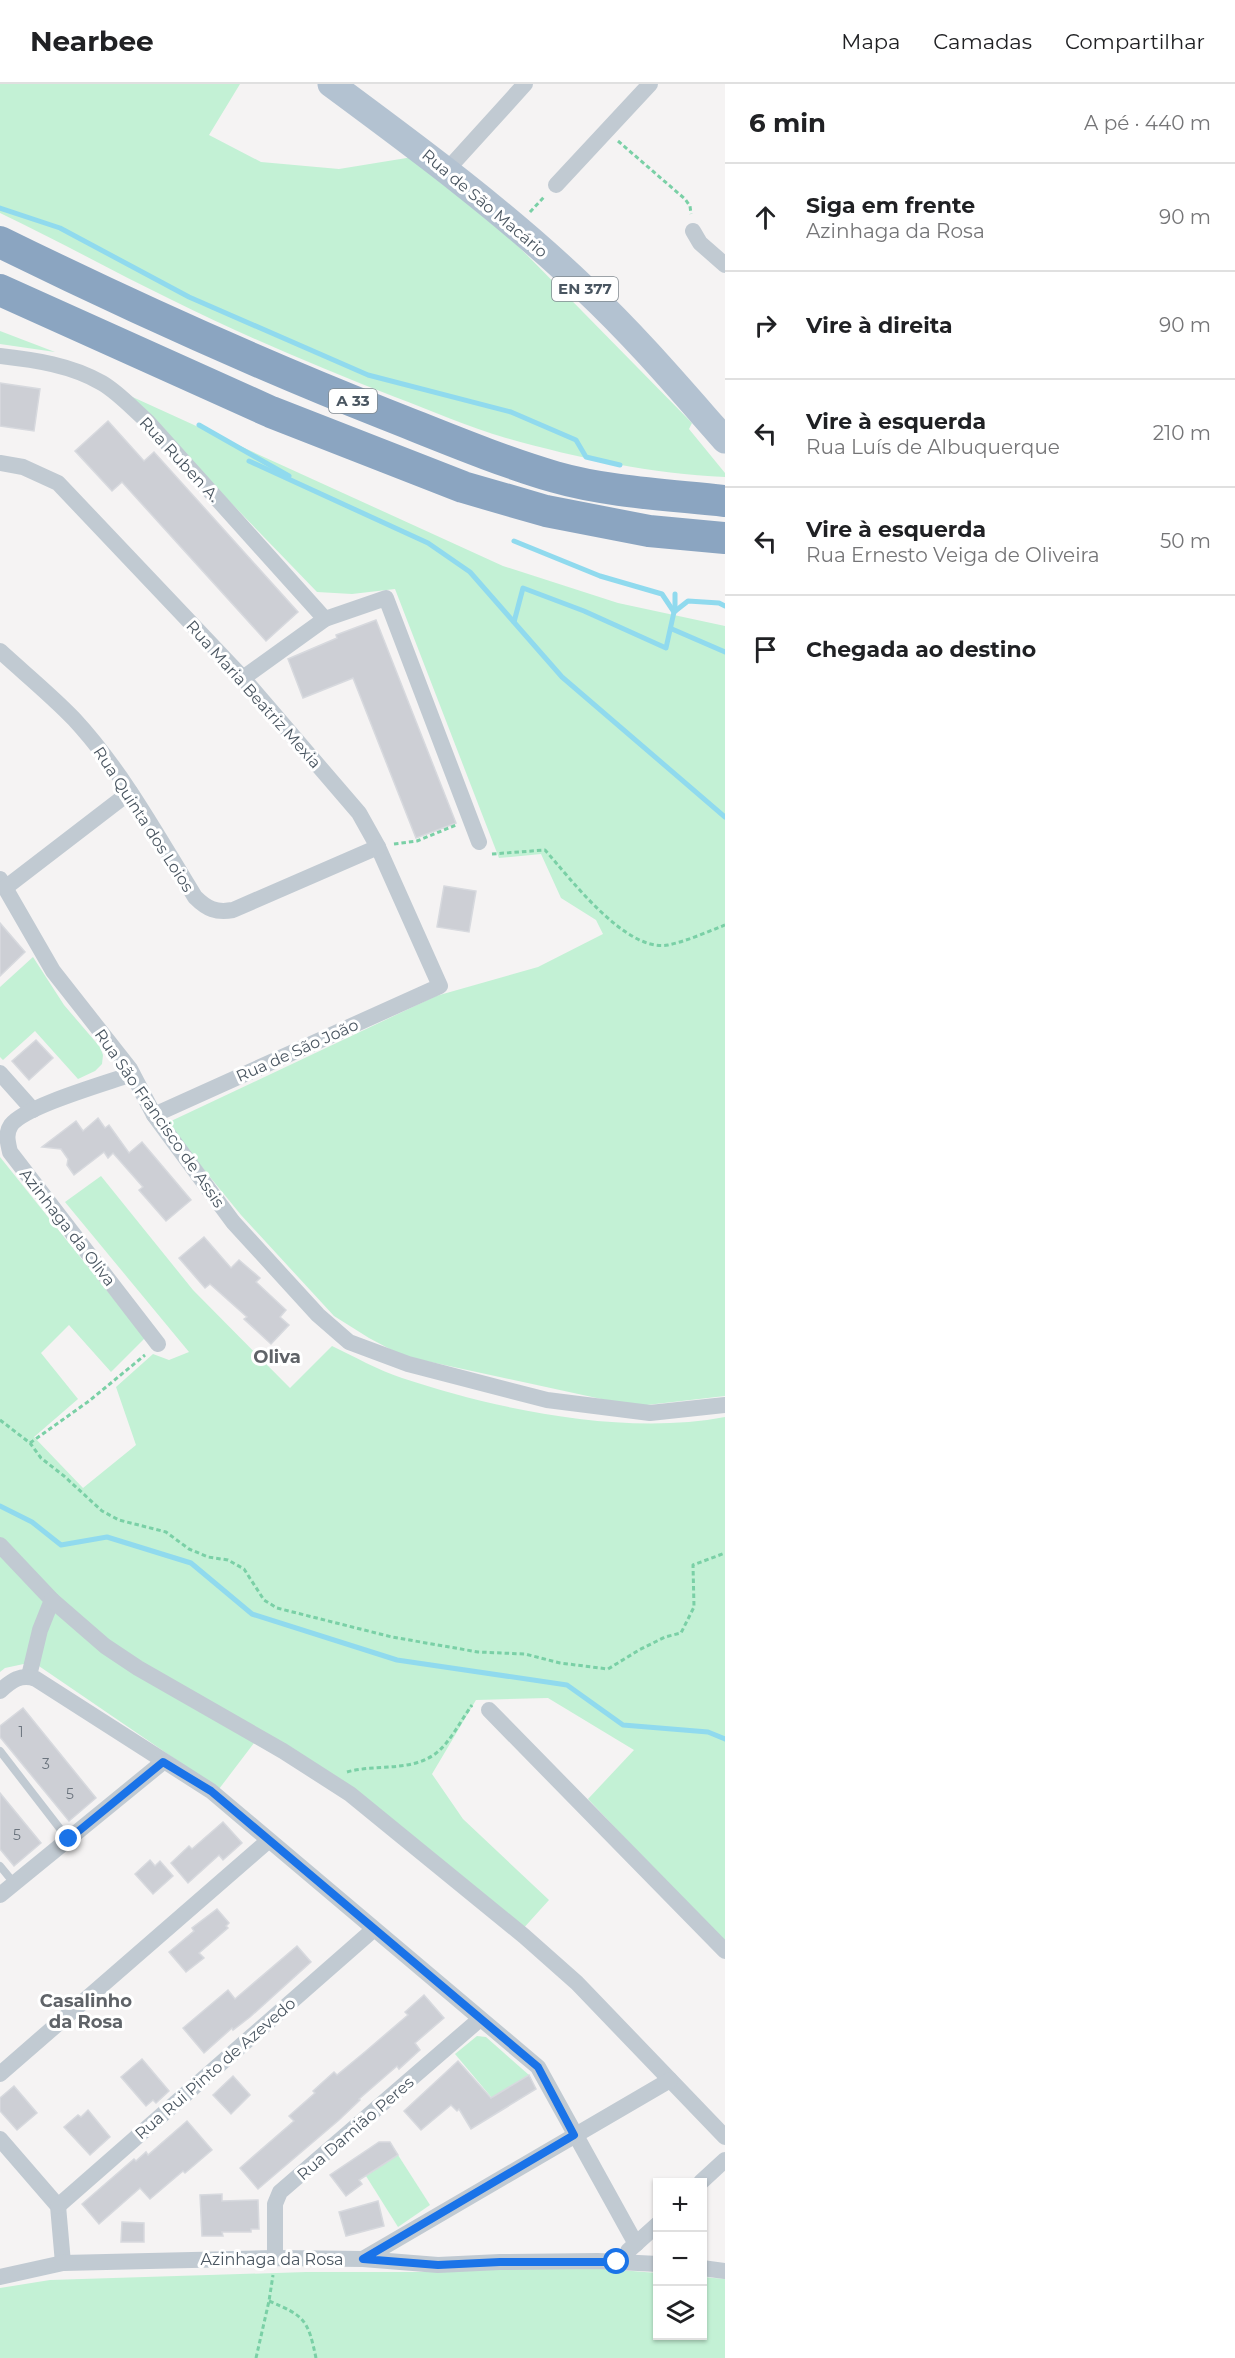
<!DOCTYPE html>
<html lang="pt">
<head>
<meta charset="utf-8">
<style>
	body { margin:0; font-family:Montserrat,sans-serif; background:#f6f6f6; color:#202124 }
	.controls { position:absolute; right:18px; bottom:18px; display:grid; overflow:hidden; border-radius:0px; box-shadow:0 2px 4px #0004 }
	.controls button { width:54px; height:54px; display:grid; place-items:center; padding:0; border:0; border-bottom:2px solid #e0e0e0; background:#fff; color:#202124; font:30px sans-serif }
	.stop { position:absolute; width:18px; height:18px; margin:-14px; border:4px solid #1a73e8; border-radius:50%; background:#fff }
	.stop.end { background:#1a73e8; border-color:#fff; box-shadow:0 2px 6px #0008 }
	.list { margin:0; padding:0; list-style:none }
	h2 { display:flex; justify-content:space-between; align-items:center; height:78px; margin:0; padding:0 24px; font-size:26px }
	h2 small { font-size:20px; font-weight:400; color:#757577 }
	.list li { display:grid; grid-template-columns:39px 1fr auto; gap:18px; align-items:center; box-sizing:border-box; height:108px; padding:0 24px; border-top:2px solid #e0e0e0 }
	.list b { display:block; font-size:22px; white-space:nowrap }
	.list p { margin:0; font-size:20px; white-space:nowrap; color:#757577 }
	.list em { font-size:20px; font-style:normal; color:#757577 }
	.icon { flex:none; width:33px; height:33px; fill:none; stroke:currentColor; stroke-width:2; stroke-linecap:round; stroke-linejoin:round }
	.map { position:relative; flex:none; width:725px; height:2274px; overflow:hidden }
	header { display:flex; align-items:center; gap:36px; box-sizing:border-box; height:84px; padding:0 30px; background:#fff; border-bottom:2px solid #e0e0e0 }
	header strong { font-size:28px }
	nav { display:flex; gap:33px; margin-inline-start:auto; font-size:21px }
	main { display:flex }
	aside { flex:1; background:#fff }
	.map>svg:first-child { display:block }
	.green { fill:#c3f1d5 }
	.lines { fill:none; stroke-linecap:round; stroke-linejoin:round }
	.stream { stroke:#90daee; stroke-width:5 }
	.building { fill:#cdcfd5; stroke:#d7d9de; stroke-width:1.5 }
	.path { stroke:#7ad0a6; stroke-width:3; stroke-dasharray:4.5 3; stroke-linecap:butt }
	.service { stroke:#c1cad2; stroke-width:8 }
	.minor { stroke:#c1cad2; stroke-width:16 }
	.primary { stroke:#b3c2d1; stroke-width:27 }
	.motorway { stroke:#8ba5c1; stroke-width:32 }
	.route { stroke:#1a73e8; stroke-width:8 }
	.labels { text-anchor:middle; stroke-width:6; stroke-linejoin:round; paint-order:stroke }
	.number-label { font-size:14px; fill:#6b747e }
	.shield { fill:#fff; stroke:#808990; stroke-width:1.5 }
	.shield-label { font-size:15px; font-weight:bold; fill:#4a5661 }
	.street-label { font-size:16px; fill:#4a5661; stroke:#fff }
	.neighbourhood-label { font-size:18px; font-weight:bold; fill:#5f6368; stroke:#fff }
</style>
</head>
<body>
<header>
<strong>Nearbee</strong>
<nav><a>Mapa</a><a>Camadas</a><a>Compartilhar</a></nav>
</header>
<main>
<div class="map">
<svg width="725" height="2274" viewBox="0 0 725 2274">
	<rect width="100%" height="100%" fill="#f5f3f3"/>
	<g class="green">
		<path d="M 0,0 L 240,0 L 209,51 L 261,78 L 339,85 L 425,71 L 527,171 L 692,339 L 689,345 L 725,389 L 725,393 C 652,390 577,374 506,354 C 469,343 432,327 395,313 C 320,284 247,253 174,217 C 116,189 59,157 0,129 Z"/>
		<path d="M 0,247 L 55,268 L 0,260 Z"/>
		<path d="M 126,310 L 503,482 L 618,519 L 725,542 L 725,1312 L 638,1322 L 629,1321 L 403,1272 L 369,1254 L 334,1232 L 241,1131 L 183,1060 L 169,1038 L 436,912 L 538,883 L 603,850 L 596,836 L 561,814 L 541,770 L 499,774 L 395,505 L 352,510 L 317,508 Z"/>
		<path d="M 33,873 L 64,921 L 100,963 L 103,971 L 102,980 L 95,987 L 78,995 L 35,947 L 3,976 L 0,973 L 0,903 Z"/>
		<path d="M 0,1073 L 145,1254 L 111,1288 L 69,1241 L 41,1269 L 78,1315 L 34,1353 L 83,1404 L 136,1361 L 116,1303 L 153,1270 L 169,1276 L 189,1268 L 65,1118 L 101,1092 L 193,1206 L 290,1304 L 332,1262 C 355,1273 378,1286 402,1294 C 498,1326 625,1352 725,1333 L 725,1860 L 588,1715 L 634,1666 L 548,1614 L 476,1616 L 432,1690 L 463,1735 L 549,1816 L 521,1847 L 384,1732 L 254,1659 L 219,1705 L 33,1578 L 5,1584 L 0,1588 Z"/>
		<path d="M 477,1952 L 486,1953 L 529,1991 L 492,2014 L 455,1970 Z"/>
		<path d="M 398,2071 L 430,2121 L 398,2143 L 366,2092 Z"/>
		<path d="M 569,2182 L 657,2189 L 658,2252 L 702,2252 L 703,2193 L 725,2195 L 725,2274 L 0,2274 L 0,2204 L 50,2196 L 306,2188 L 431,2188 Z"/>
	</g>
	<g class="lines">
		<g class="stream">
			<path d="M 0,124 L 60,144 L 189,213 L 368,291 L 511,328 L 576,356 L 586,373 L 620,381"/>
			<path d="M 199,341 L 289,392"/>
			<path d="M 249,377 L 428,459 L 470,488 L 562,593 L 725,733"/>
			<path d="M 514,457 L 600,492 L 662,510 L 674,528 L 666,564 L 584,527 L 523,504 L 514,538"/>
			<path d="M 675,527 L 675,510"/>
			<path d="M 674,528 L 688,517 L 719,519 L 725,522"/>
			<path d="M 672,545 L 725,568"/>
			<path d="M 0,1422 L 32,1438 L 61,1461 L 107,1453 L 191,1479 L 252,1530 L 397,1576 L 567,1601 L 623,1641 L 708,1648 L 725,1655"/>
		</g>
	</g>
	<g class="building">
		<path d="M 0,299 L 40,305 L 34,347 L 0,342 Z"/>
		<path d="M 108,337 L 144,377 L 154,368 L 298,528 L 266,557 L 122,398 L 112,407 L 75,367 Z"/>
		<path d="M 376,536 L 456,739 L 416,754 L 353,594 L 303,614 L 288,575 L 337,554 L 336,551 Z"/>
		<path d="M 444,802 L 476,807 L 469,848 L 437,843 Z"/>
		<path d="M 0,839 L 25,868 L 0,892 Z"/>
		<path d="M 36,956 L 53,974 L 29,996 L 12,977 Z"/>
		<path d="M 98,1034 L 105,1044 L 109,1041 L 129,1069 L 142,1058 L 191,1116 L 166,1137 L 139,1106 L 143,1103 L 113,1069 L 108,1074 L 104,1068 L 74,1091 L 67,1081 L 68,1075 L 61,1065 L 42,1063 L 76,1037 L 83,1047 Z"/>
		<path d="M 204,1153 L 231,1184 L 239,1176 L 260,1194 L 256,1198 L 286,1226 L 280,1233 L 289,1241 L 271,1260 L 244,1235 L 247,1233 L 210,1200 L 205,1204 L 179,1174 Z"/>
		<path d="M 23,1624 L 96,1714 L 69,1737 L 0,1653 L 0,1642 Z"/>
		<path d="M 0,1709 L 41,1759 L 14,1782 L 0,1765 Z"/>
		<path d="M 223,1738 L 242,1759 L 223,1776 L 219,1771 L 188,1799 L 171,1779 L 189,1762 L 192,1765 Z"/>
		<path d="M 150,1776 L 155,1782 L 160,1777 L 173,1792 L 153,1810 L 135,1790 Z"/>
		<path d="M 217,1825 L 229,1839 L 226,1842 L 228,1844 L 199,1869 L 204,1874 L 186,1888 L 169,1868 L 194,1847 L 192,1844 Z"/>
		<path d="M 297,1862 L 311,1878 L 250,1933 L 233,1946 L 232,1944 L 204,1969 L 183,1944 L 228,1906 L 235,1915 Z"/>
		<path d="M 424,1911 L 444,1934 L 415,1959 L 420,1966 L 399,1985 L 397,1982 L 359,2015 L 360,2016 L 339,2036 L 258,2105 L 240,2084 L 294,2037 L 289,2032 L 315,2009 L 313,2007 L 334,1988 L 337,1991 L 366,1967 L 408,1931 L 405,1928 Z"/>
		<path d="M 142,1975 L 169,2007 L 156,2019 L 153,2016 L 146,2022 L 121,1993 Z"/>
		<path d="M 458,1977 L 491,2014 L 529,1991 L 536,2005 L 471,2045 L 459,2025 L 457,2027 L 451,2021 L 421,2046 L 404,2027 Z"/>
		<path d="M 233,1992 L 250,2011 L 231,2030 L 213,2011 Z"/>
		<path d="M 14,2002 L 37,2029 L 17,2046 L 0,2027 L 0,2014 Z"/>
		<path d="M 88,2026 L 110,2053 L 90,2071 L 64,2043 L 78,2031 L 81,2033 Z"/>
		<path d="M 187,2037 L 212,2066 L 185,2089 L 183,2087 L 150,2115 L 140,2104 L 99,2140 L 82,2120 L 134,2075 L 136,2077 L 146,2068 L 148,2071 Z"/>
		<path d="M 379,2058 L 390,2058 L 398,2071 L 359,2096 L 362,2100 L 346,2112 L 330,2091 Z"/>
		<path d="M 222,2110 L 222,2117 L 258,2116 L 259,2145 L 251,2145 L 251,2148 L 222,2148 L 223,2152 L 202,2152 L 200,2111 Z"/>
		<path d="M 378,2117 L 384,2142 L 346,2152 L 339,2128 Z"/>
		<path d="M 122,2138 L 144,2139 L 144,2158 L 121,2158 Z"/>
	</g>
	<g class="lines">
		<g class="path">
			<path d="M 618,57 L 685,115 L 690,122 L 691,130"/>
			<path d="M 530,128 L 544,113"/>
			<path d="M 394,760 L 417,757 L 456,741"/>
			<path d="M 492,770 L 545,766 C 570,794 626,869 668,861 C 687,857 707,848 725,841"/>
			<path d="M 0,1336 L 30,1359 L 41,1374 L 64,1392 L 102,1427 L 119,1436 L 166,1448 L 189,1465 L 208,1473 L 228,1476 L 244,1485 L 264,1516 L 277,1524 L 392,1553 L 478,1568 L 525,1570 L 560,1579 L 608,1585 L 639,1566 L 665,1553 L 681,1549 L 694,1523 L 693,1481 L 725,1469"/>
			<path d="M 30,1359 L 89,1317 L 145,1271"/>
			<path d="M 347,1688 C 375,1680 410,1688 435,1670 C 450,1659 461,1636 472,1621"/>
			<path d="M 269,2217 C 305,2232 308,2236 316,2274"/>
			<path d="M 256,2274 L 269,2217 L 273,2191"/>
		</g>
		<g class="service">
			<path d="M 0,1667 L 68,1755"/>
			<path d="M 0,1782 L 14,1799"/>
		</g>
		<g class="minor">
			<path d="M 447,86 L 525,0"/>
			<path d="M 556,101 L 650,0"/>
			<path d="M 693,147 L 700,159 L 725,181"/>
			<path d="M 0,272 C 35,276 71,281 102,299 C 119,309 133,325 148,338 L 325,535"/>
			<path d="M 0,379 L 23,383 L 58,399 L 243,594 L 359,729 L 378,763 L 440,902 L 154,1031"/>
			<path d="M 0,567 C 24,589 51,611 74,635 C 123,688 158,753 195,813 C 207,825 216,829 233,826 L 378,763"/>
			<path d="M 243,594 L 325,535 L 386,514 L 479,758"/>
			<path d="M 0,795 L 53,887 L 130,985 L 154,1031 L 233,1138 L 318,1231 L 349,1258 L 408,1280 L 547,1316 L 650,1329 L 725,1321"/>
			<path d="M 5,804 L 130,708"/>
			<path d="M 0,989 L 33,1026"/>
			<path d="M 132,990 C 107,999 25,1022 11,1041 C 5,1050 8,1059 10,1068 L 158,1260"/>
			<path d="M 0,1461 L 52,1516 L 40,1546 L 29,1592"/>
			<path d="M 52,1516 L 105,1562 L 138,1584 L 283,1667 L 350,1710 L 524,1852 L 577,1899 L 725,2053"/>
			<path d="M 0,1607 C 11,1597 21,1589 36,1595 L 211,1707 L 538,1983 L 636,2160"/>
			<path d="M 489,1626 L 725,1867"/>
			<path d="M 0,1811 L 163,1678"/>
			<path d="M 0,1990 L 268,1757"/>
			<path d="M 0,2055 L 58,2122 L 63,2179"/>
			<path d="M 701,2098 L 725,2076"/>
			<path d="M 58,2122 L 373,1846"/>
			<path d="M 628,2167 L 658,2140"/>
			<path d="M 275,2174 L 275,2120 L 280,2108 L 480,1935"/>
			<path d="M 363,2175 L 670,1996"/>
			<path d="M 702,2184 L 725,2187"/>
			<path d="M 0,2193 L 63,2179 L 275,2174 L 363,2175 L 438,2181 L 500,2178 L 598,2177 L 658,2180"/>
		</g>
		<path class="primary" d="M 331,0 C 419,65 507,130 586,206 C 636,253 680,305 725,356"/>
		<g class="motorway">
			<path d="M 0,158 C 126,220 254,278 385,330 C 441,352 497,376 555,393 C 607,408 671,411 725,417"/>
			<path d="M 0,206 L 271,328 L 463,403 L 546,427 L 649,447 L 725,454"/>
		</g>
	</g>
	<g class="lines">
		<path class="route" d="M 69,1755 L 163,1678 L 211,1707 L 538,1983 L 574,2051 L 363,2175 L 438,2181 L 500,2178 L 617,2178"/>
	</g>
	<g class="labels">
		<g class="number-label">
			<text x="21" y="1653">1</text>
			<text x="46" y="1685">3</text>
			<text x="70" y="1715">5</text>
			<text x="17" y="1756">5</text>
		</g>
		<g class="shield">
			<rect x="552" y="193" width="66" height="24" rx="4.5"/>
			<rect x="329" y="305" width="48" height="24" rx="4.5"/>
		</g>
		<g class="shield-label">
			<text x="585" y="210">EN 377</text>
			<text x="353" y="322">A 33</text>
		</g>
		<g class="street-label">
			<text transform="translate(485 119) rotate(40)" y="6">Rua de São Macário</text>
			<text transform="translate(180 375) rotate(47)" y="6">Rua Ruben A.</text>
			<text transform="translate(254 610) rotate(48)" y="6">Rua Maria Beatriz Mexia</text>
			<text transform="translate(144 735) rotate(57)" y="6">Rua Quinta dos Loios</text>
			<text transform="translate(297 966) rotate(-24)" y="6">Rua de São João</text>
			<text transform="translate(160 1034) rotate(55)" y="6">Rua São Francisco de Assis</text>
			<text transform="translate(68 1143) rotate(52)" y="6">Azinhaga da Oliva</text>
			<text transform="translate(215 1984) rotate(-41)" y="6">Rua Rui Pinto de Azevedo</text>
			<text transform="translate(355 2044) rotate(-41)" y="6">Rua Damião Peres</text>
			<text x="272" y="2181">Azinhaga da Rosa</text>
		</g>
		<g class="neighbourhood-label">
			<text x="277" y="1279">Oliva</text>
			<text x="86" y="1923">Casalinho<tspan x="86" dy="21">da Rosa</tspan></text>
		</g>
	</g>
</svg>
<div class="controls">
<button>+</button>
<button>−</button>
<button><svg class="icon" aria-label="layers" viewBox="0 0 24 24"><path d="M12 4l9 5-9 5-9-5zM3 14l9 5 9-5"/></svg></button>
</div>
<div class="stop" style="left:617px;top:2178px"></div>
<div class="stop end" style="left:69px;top:1755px"></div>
</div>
<aside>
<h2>6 min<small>A pé · 440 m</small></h2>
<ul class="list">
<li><svg class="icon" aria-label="ahead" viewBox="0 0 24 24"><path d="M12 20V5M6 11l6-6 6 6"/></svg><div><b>Siga em frente</b><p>Azinhaga da Rosa</p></div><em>90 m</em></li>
<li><svg class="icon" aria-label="right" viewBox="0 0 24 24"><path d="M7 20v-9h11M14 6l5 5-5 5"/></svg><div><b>Vire à direita</b></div><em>90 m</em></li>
<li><svg class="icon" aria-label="left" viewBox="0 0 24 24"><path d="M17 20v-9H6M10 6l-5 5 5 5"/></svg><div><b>Vire à esquerda</b><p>Rua Luís de Albuquerque</p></div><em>210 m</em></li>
<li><svg class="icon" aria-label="left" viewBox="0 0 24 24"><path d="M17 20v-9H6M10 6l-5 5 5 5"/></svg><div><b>Vire à esquerda</b><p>Rua Ernesto Veiga de Oliveira</p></div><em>50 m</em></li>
<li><svg class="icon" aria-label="arrive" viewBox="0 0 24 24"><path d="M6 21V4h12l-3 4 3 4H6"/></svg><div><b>Chegada ao destino</b></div></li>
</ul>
</aside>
</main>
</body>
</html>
